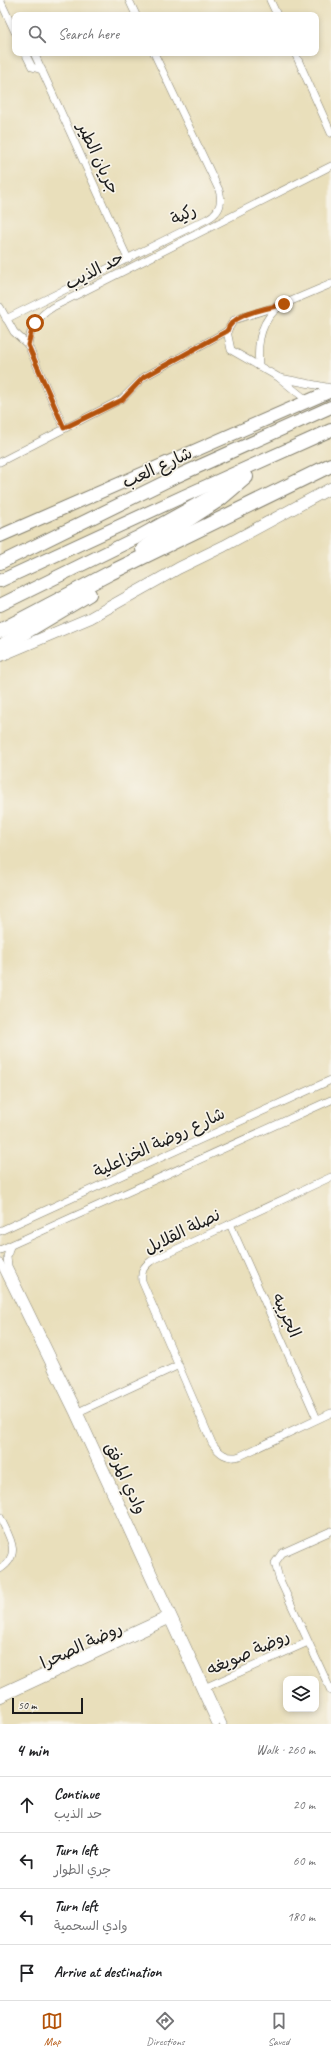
<!DOCTYPE html>
<html lang="en">
<head>
<meta charset="utf-8">
<style>
	body { margin:0; font-family:Caveat,"Playpen Sans Arabic",sans-serif; background:#f6f6f6; color:#202124 }
	.controls { position:absolute; right:12px; bottom:12px; display:grid; overflow:hidden; border-radius:8px; box-shadow:0 2px 6px #0003 }
	.controls button { width:36px; height:36px; display:grid; place-items:center; padding:0; border:0; border-bottom:1px solid #e0e0e0; background:#fff; color:#202124; font:20px sans-serif }
	.scale { position:absolute; left:12px; bottom:10px; width:71px; box-sizing:border-box; padding-left:4px; border:2px solid #1c1c1c; border-top:0; font-size:11px; line-height:14px; white-space:nowrap; color:#1c1c1c; -webkit-text-stroke:3px #f7f3e8; paint-order:stroke }
	.stop { position:absolute; width:12px; height:12px; margin:-9px; border:3px solid #b45309; border-radius:50%; background:#fff }
	.stop.end { background:#b45309; border-color:#fff; box-shadow:0 1px 4px #0008 }
	.list { margin:0; padding:0; list-style:none }
	h2 { display:flex; justify-content:space-between; align-items:center; height:52px; margin:0; padding:0 16px; font-size:17px }
	h2 small { font-size:13px; font-weight:400; color:#757577 }
	.list li { display:grid; grid-template-columns:26px 1fr auto; gap:12px; align-items:center; box-sizing:border-box; height:56px; padding:0 16px; border-top:1px solid #e0e0e0 }
	.list b { display:block; font-size:15px; white-space:nowrap }
	.list p { margin:0; font-size:13px; white-space:nowrap; color:#757577 }
	.list em { font-size:13px; font-style:normal; color:#757577 }
	.icon { flex:none; width:22px; height:22px; fill:none; stroke:currentColor; stroke-width:2; stroke-linecap:round; stroke-linejoin:round }
	.map { position:relative; flex:none; width:331px; height:1724px; overflow:hidden }
	.search { position:absolute; background:#fff; box-shadow:0 2px 6px #0003; left:12px; right:12px; top:12px; height:44px; display:flex; align-items:center; gap:10px; box-sizing:border-box; padding:0 14px; border-radius:8px; color:#757577; font-size:15px }
	.sheet { height:276px; background:#fff }
	nav { display:flex; justify-content:space-around; align-items:center; box-sizing:border-box; height:56px; border-top:1px solid #e0e0e0; background:#fff; font-size:11px; color:#757577 }
	nav a { display:grid; justify-items:center; gap:2px }
	nav .on { color:#b45309 }
	.map>svg:first-child { display:block }
	.lines { fill:none; stroke-linecap:round; stroke-linejoin:round }
	.minor-casing { stroke:#827e6c; stroke-width:8 }
	.secondary-casing { stroke:#827e6c; stroke-width:12 }
	.primary-casing { stroke:#827e6c; stroke-width:14 }
	.motorway-casing { stroke:#827e6c; stroke-width:16 }
	.minor { stroke:#fff; stroke-width:7 }
	.secondary { stroke:#fff; stroke-width:11 }
	.primary { stroke:#fff; stroke-width:12 }
	.motorway { stroke:#fff; stroke-width:14 }
	.route { stroke:#b45309; stroke-width:5 }
	.labels { text-anchor:middle; stroke-width:3.5; stroke-linejoin:round; paint-order:stroke }
	.street-label { font-size:17px; fill:#1c1c1c; stroke:#f7f3e8 }
</style>
</head>
<body>
<div class="map">
<svg width="331" height="1724" viewBox="0 0 331 1724">
	<rect width="100%" height="100%" fill="#f7f3e8"/>
	<filter id="ink" filterUnits="userSpaceOnUse"><feTurbulence type="fractalNoise" baseFrequency=".025" numOctaves="2"/><feDisplacementMap in="SourceGraphic" scale="8" xChannelSelector="R" yChannelSelector="G"/><feConvolveMatrix kernelMatrix="1 2 1 2 8 2 1 2 1" color-interpolation-filters="sRGB"/></filter>
	<filter id="wash" filterUnits="userSpaceOnUse"><feTurbulence type="fractalNoise" baseFrequency=".012" numOctaves="4" result="noise"/><feDisplacementMap in="SourceGraphic" scale="16" xChannelSelector="R" yChannelSelector="G"/><feGaussianBlur stdDeviation="0.9" result="paint"/><feColorMatrix in="noise" values="0 0 0 0 0 0 0 0 0 0 0 0 0 0 0 0 0 1.4 0 .05"/><feComposite in="paint" operator="in"/></filter>
	<g filter="url(#wash)">
		<rect width="100%" height="100%" fill="#e9dfbb"/>
	</g>
	<g filter="url(#ink)">
		<g class="lines">
			<g class="minor-casing">
				<g id="minor">
					<path d="M 0,0 L 15,32"/>
					<path d="M 129,0 L 136,15"/>
					<path d="M 270,0 L 277,15"/>
					<path d="M 25,53 L 32,67 L 42,70"/>
					<path d="M 34,53 L 128,259"/>
					<path d="M 295,53 L 331,133"/>
					<path d="M 0,307 L 14,332 L 28,345 L 64,428"/>
					<path d="M 6,319 L 207,219 C 219,213 223,203 219,190 L 154,53"/>
					<path d="M 28,345 C 30,328 38,316 53,307 L 331,166"/>
					<path d="M 259,366 C 257,345 260,321 279,307"/>
					<path d="M 280,378 L 331,388"/>
					<path d="M 309,402 L 278,377 L 231,350 L 227,331 L 234,320 L 284,304 L 331,284"/>
					<path d="M 0,462 L 122,399 L 144,377 L 227,331"/>
					<path d="M 331,1177 L 151,1261 C 143,1267 141,1271 142,1281 L 212,1443 C 219,1453 227,1460 240,1456 L 331,1413"/>
					<path d="M 230,1224 L 317,1419"/>
					<path d="M 0,1231 L 331,1080"/>
					<path d="M 10,1246 L 7,1257 L 8,1266 L 79,1412 L 223,1724"/>
					<path d="M 0,1250 L 331,1100"/>
					<path d="M 0,1263 L 74,1414 L 216,1724"/>
					<path d="M 76,1413 L 179,1365"/>
					<path d="M 0,1517 C 9,1537 23,1554 0,1569"/>
					<path d="M 331,1531 L 282,1553 L 275,1563 L 279,1578 L 331,1691"/>
					<path d="M 202,1689 L 308,1642"/>
					<path d="M 0,1692 L 170,1614"/>
					<path d="M 0,1699 L 172,1619"/>
				</g>
			</g>
			<g class="secondary-casing">
				<path id="secondary" d="M 0,656 L 90,618 L 179,568 L 224,546 L 331,488"/>
			</g>
			<g class="primary-casing">
				<g id="primary">
					<path d="M 0,536 L 331,391"/>
					<path d="M 0,563 L 173,478 L 331,407"/>
					<path d="M 0,581 L 184,496 L 331,430"/>
					<path d="M 0,605 L 136,538 L 228,487"/>
				</g>
			</g>
			<g class="motorway-casing">
				<g id="motorway">
					<path d="M 143,549 L 220,499 L 246,477"/>
					<path d="M 0,631 L 110,573 L 331,465"/>
					<path d="M 0,647 L 89,594"/>
				</g>
			</g>
			<use href="#minor" class="minor"/>
			<use href="#secondary" class="secondary"/>
			<use href="#primary" class="primary"/>
			<use href="#motorway" class="motorway"/>
		</g>
	</g>
	<g class="lines" filter="url(#ink)">
		<path class="route" d="M 35,323 L 32,330 L 28,345 L 64,428 L 122,400 L 144,377 L 227,331 C 232,313 267,309 284,304"/>
	</g>
	<g class="labels">
		<g class="street-label">
			<text transform="translate(99 158) rotate(65)" y="6">جريان الطير</text>
			<text transform="translate(183 214) rotate(-27)" y="6">ركية</text>
			<text transform="translate(94 270) rotate(-27)" y="6">حد الذيب</text>
			<text transform="translate(157 467) rotate(-25)" y="6">شارع العب</text>
			<text transform="translate(159 1142) rotate(-25)" y="6">شارع روضة الخزاعلية</text>
			<text transform="translate(182 1231) rotate(-26)" y="6">نصلة القلايل</text>
			<text transform="translate(287 1315) rotate(66)" y="6">الجريبه</text>
			<text transform="translate(126 1478) rotate(65)" y="6">وادي المرفق</text>
			<text transform="translate(81 1645) rotate(-25)" y="6">روضة الصحرا</text>
			<text transform="translate(248 1652) rotate(-24)" y="6">روضة صويغه</text>
		</g>
	</g>
</svg>
<div class="controls">
<button><svg class="icon" aria-label="layers" viewBox="0 0 24 24"><path d="M12 4l9 5-9 5-9-5zM3 14l9 5 9-5"/></svg></button>
</div>
<div class="scale">50 m</div>
<div class="stop" style="left:35px;top:323px"></div>
<div class="stop end" style="left:284px;top:304px"></div>
<div class="search"><svg class="icon" aria-label="search" viewBox="0 0 24 24"><circle cx="10" cy="10" r="6"/><path d="M15 15l6 6"/></svg>Search here</div>
</div>
<section class="sheet">
<h2>4 min<small>Walk · 260 m</small></h2>
<ul class="list">
<li><svg class="icon" aria-label="ahead" viewBox="0 0 24 24"><path d="M12 20V5M6 11l6-6 6 6"/></svg><div><b>Continue</b><p>حد الذيب</p></div><em>20 m</em></li>
<li><svg class="icon" aria-label="left" viewBox="0 0 24 24"><path d="M17 20v-9H6M10 6l-5 5 5 5"/></svg><div><b>Turn left</b><p>جري الطوار</p></div><em>60 m</em></li>
<li><svg class="icon" aria-label="left" viewBox="0 0 24 24"><path d="M17 20v-9H6M10 6l-5 5 5 5"/></svg><div><b>Turn left</b><p>وادي السحمية</p></div><em>180 m</em></li>
<li><svg class="icon" aria-label="arrive" viewBox="0 0 24 24"><path d="M6 21V4h12l-3 4 3 4H6"/></svg><div><b>Arrive at destination</b></div></li>
</ul>
</section>
<nav>
<a class="on"><svg class="icon" aria-label="map" viewBox="0 0 24 24"><path d="M3 6l6-2 6 2 6-2v14l-6 2-6-2-6 2zM9 4v14M15 6v14"/></svg>Map</a>
<a><svg class="icon" aria-label="directions" viewBox="0 0 24 24"><path d="M12 3l9 9-9 9-9-9zM9 14v-3h6M13 9l2 2-2 2"/></svg>Directions</a>
<a><svg class="icon" aria-label="saved" viewBox="0 0 24 24"><path d="M7 4h10v16l-5-4-5 4z"/></svg>Saved</a>
</nav>
</body>
</html>
